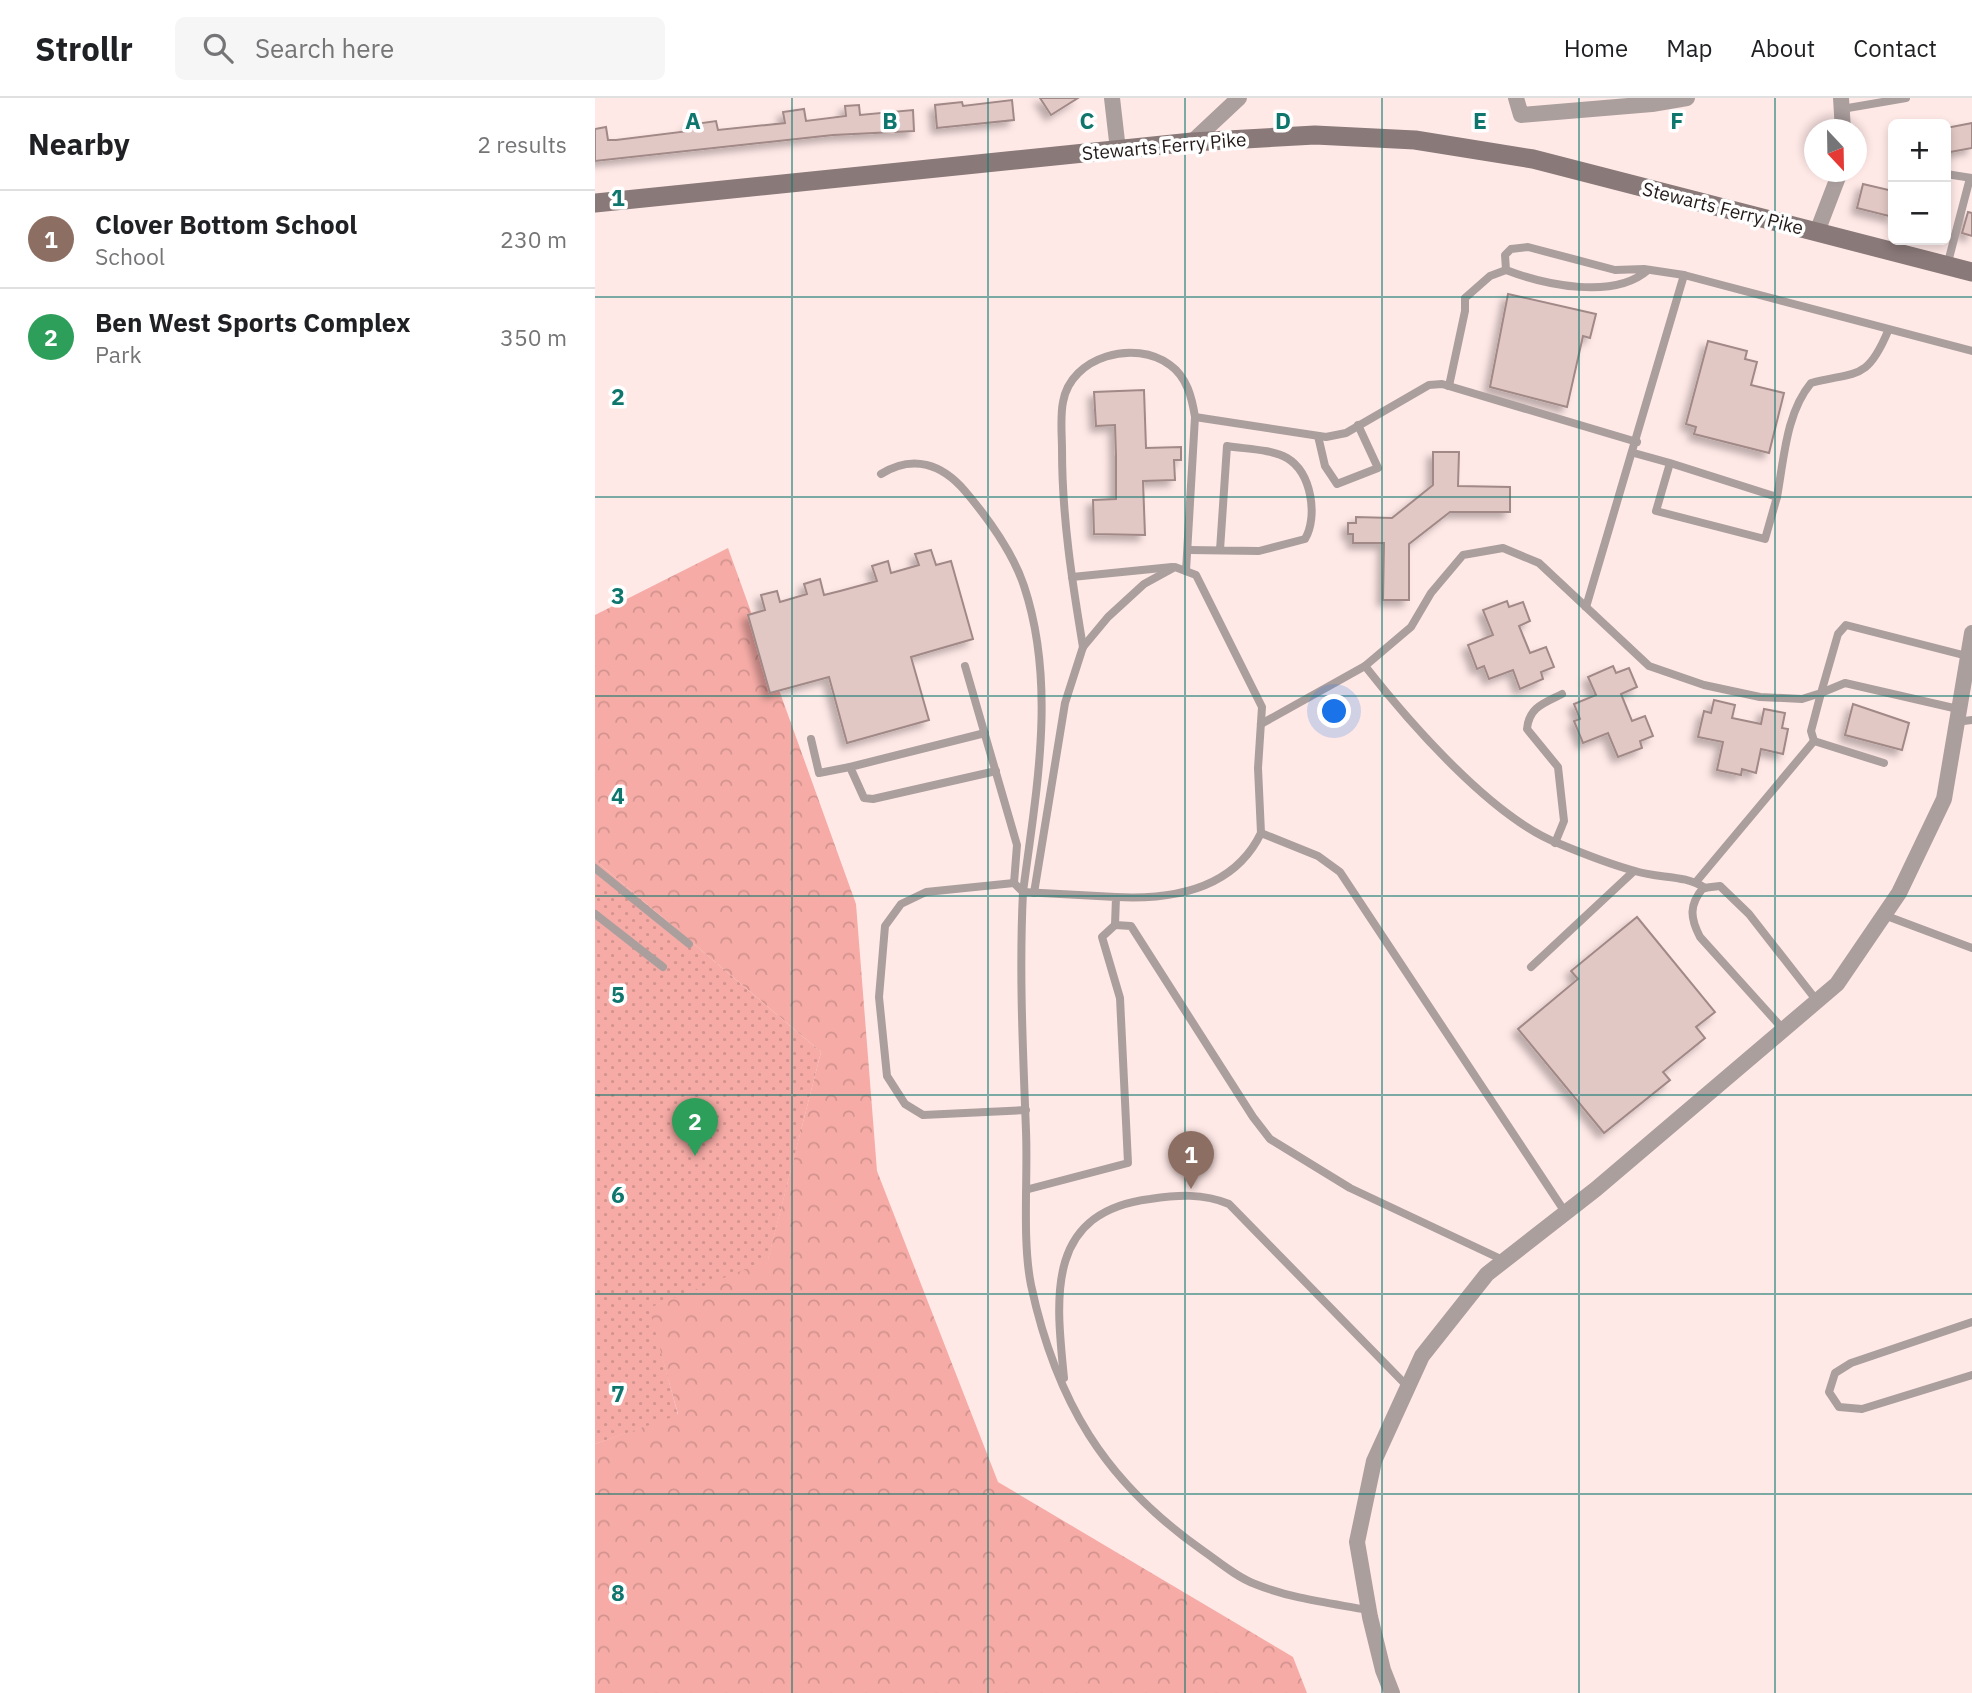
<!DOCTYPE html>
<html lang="en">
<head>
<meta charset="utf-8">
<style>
	body { margin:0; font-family:"IBM Plex Sans",sans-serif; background:#f6f6f6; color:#202124 }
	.controls { position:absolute; right:21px; top:21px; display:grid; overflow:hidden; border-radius:10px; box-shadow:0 4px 10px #0003 }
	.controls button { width:63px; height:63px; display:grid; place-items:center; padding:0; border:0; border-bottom:2px solid #e0e0e0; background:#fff; color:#202124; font:35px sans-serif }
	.compass { position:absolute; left:1209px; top:21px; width:63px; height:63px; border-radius:50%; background:#fff; box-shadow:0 4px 10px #0003; rotate:158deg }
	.you { position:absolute; left:740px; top:614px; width:24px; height:24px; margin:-18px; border:5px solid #fff; border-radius:50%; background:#1a73e8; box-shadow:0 0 0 10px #1a73e833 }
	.badge { display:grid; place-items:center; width:46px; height:46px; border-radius:50%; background:#0b8043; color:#fff; font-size:23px; font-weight:700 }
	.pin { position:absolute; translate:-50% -58px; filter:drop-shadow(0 2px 4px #0008) }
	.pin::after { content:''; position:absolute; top:37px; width:24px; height:21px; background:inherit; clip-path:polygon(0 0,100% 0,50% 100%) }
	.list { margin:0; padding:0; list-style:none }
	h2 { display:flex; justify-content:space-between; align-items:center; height:91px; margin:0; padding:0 28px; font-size:30px }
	h2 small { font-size:23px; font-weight:400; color:#757577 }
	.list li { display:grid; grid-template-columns:46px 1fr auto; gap:21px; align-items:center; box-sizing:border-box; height:98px; padding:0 28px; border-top:2px solid #e0e0e0 }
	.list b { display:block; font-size:26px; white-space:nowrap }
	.list p { margin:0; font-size:23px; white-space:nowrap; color:#757577 }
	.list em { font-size:23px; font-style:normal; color:#757577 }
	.icon { flex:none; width:38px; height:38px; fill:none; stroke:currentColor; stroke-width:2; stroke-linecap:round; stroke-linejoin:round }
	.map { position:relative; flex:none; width:1377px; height:1595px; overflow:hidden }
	header { display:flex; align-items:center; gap:42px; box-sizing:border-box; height:98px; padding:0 35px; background:#fff; border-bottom:2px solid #e0e0e0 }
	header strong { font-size:33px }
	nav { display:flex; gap:38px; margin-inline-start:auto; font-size:24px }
	.search { width:490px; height:63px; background:#f6f6f6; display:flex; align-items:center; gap:18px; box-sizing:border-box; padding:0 24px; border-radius:10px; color:#757577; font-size:26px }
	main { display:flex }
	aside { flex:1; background:#fff }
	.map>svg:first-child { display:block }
	.forest { fill:url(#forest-crowns) }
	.park { fill:url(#park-dots) }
	.building { fill:#e2c8c5; stroke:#a18987; stroke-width:2; filter:url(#shadow) }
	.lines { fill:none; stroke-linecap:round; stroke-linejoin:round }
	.service { stroke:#ab9f9e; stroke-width:8 }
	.minor { stroke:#ab9f9e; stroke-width:16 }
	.secondary { stroke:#897978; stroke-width:19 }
	.grid { fill:none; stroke:#0f766e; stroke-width:2; stroke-opacity:0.55 }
	.labels { text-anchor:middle; stroke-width:7; stroke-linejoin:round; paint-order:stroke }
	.street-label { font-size:19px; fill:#221918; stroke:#fff }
	.grid-label { font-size:23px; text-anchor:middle; font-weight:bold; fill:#0f766e; stroke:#fff; stroke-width:7; stroke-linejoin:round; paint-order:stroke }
</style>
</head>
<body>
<header>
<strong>Strollr</strong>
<div class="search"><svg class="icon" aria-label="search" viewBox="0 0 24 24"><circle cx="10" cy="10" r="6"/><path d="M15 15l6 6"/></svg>Search here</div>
<nav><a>Home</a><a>Map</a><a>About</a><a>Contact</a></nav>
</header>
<main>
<aside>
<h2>Nearby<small>2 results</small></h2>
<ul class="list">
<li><span class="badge" style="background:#8d6e63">1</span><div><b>Clover Bottom School</b><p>School</p></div><em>230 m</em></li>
<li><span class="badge" style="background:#2e9e5b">2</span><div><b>Ben West Sports Complex</b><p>Park</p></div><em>350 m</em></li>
</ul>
</aside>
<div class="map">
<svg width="1377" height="1595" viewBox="0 0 1377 1595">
	<defs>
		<pattern id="forest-crowns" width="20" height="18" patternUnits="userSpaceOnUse" patternTransform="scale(1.75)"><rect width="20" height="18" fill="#f6aba6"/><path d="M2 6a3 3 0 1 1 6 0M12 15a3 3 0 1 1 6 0" fill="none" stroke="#d3938e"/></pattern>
		<pattern id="park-dots" width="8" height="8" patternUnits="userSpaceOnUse" patternTransform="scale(1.75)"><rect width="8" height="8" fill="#f6aba6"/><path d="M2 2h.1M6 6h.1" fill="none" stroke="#d3938e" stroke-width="1.8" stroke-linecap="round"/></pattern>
		<filter id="shadow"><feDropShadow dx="-5.5" dy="5.5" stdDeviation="3.5" flood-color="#0004"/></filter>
	</defs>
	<rect width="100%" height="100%" fill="#ffe9e7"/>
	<path class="forest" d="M 133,450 L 261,806 L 282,1073 L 403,1384 L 698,1559 L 712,1595 L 0,1595 L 0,1346 L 83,1316 L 53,1210 L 173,1161 L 226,954 L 0,762 L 0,517 Z"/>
	<path class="park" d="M 0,762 L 226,954 L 173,1162 L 54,1210 L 83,1317 L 0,1346 Z"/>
	<g class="building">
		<path d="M 445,0 L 483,0 L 456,17 Z"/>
		<path d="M 417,2 L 419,22 L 342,30 L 340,7 L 367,4 L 368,8 Z"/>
		<path d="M 264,7 L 265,17 L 318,12 L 319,33 L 238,37 L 0,63 L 0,31 L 11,29 L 13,42 L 21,42 L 94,33 L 93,27 L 121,23 L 123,32 L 190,25 L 188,14 L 209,11 L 211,23 L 251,18 L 250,8 Z"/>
		<path d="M 1377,25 L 1377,50 L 1355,54 L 1351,30 Z"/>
		<path d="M 1268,86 L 1298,93 L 1298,119 L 1262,110 Z"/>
		<path d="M 1373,114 L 1377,115 L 1377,138 L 1367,135 Z"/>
		<path d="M 913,196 L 1001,216 L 995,240 L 988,238 L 972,309 L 895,289 Z"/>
		<path d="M 1113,243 L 1152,253 L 1150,261 L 1162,264 L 1156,287 L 1189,295 L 1174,355 L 1099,336 L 1101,329 L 1091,326 Z"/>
		<path d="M 549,292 L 551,350 L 586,349 L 586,362 L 579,362 L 580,382 L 548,383 L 550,437 L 499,436 L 498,402 L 521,401 L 521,358 L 520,327 L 501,328 L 499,294 Z"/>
		<path d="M 838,354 L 864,354 L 863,388 L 915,389 L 915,414 L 855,414 L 814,446 L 814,502 L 788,502 L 789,445 L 758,445 L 758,436 L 753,436 L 753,425 L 761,425 L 761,419 L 797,420 L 838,387 Z"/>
		<path d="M 336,452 L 341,467 L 356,463 L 378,541 L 316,559 L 334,622 L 252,645 L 234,579 L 175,595 L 153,517 L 170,512 L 166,497 L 182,493 L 185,504 L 212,496 L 209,486 L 225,481 L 229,497 L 245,493 L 282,483 L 277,468 L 293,463 L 296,475 L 324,467 L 320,456 Z"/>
		<path d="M 912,503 L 914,509 L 928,504 L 935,523 L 924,528 L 935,555 L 951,549 L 959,569 L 946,574 L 948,581 L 925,591 L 918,572 L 894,581 L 889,568 L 882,571 L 873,547 L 898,537 L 888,512 Z"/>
		<path d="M 1018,568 L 1021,575 L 1034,570 L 1042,589 L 1026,596 L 1037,623 L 1050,618 L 1058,638 L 1045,643 L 1047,650 L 1023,659 L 1013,635 L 988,645 L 979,623 L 985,621 L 979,606 L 1001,597 L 993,579 Z"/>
		<path d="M 1119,602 L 1140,607 L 1137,620 L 1166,626 L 1169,611 L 1190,615 L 1187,630 L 1193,631 L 1188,656 L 1166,651 L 1161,675 L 1147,671 L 1146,677 L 1122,672 L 1128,644 L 1103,639 L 1109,613 L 1116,615 Z"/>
		<path d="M 1258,606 L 1314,625 L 1307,652 L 1250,637 Z"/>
		<path d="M 1042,819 L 1120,914 L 1101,929 L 1110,940 L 1068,974 L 1075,982 L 1009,1035 L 923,931 L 983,881 L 976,873 Z"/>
	</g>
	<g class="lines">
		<g class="service">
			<path d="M 1247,11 L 1311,0"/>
			<path d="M 1262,47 L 1267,48 L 1264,63"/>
			<path d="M 1351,76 L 1377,80"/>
			<path d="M 1352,168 L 1375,80"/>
			<path d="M 1053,172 C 1019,202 950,187 911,172 L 910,157 L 916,151 L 933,149 L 1020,172 L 1049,171 L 1089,177 L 1377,253"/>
			<path d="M 854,288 L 870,213 L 870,200 L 895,178 L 911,172"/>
			<path d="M 600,319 L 731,339 L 751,335 L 834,287 L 847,286 L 1042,344"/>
			<path d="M 723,338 L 730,368 L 742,386 L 783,370 L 763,327"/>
			<path d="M 1039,355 L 1075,365 L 1061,413 L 1170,441 L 1182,399 L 1075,365"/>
			<path d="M 286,376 C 318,356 347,366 370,393 C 392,419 418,455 429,488 C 462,587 441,694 428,794 L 521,799 L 520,827 L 507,839 L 525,900 L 533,1065 L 434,1091"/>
			<path d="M 1182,399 C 1189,361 1191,315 1216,285 C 1262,273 1272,283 1293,233"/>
			<path d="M 594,452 L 664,453 L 710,441 C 723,419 717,375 692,360 C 677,351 649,351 632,348 L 625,452"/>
			<path d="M 477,479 L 577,469"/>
			<path d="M 991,509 L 1089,177"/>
			<path d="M 488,549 C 477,483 467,419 467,352 C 467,337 465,319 468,304 C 476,258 540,241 575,267 C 592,279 597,300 600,319 L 591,473"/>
			<path d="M 370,568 L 422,747 L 419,785"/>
			<path d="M 770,568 L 816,529 L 836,495 L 868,457 L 908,450 L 944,465 L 1054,568 L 1109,587 L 1165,599 L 1207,601 L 1226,595 L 1243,536 L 1251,527 L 1372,558"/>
			<path d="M 1361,624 L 1377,622"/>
			<path d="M 666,626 L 770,568 C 814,624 898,721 965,746 C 989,756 1014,766 1040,773 C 1065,781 1089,776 1110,790"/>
			<path d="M 390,635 L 255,669 L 269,700 L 278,701 L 401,673"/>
			<path d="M 216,641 L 224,675 L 255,669"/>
			<path d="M 1289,665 L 1219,643 L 1216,633 L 1226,595 L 1250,585 L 1363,611"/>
			<path d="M 960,745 L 969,723 L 963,669 L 932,631 C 934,609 949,605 967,596"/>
			<path d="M 0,770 L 94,846"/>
			<path d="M 1101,784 L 1219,643"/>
			<path d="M 439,795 L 470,605 L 488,549 L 513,519 L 549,486 L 580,469 L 601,477 L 667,609 L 663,670 L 666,735"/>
			<path d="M 521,799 C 579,802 639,791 666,735 L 723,758 L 745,774 L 970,1114"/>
			<path d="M 0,816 L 68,869"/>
			<path d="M 1289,817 L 1377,850"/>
			<path d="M 520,827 L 536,828 L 658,1019 L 675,1041 L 755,1090 L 908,1162"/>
			<path d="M 936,869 L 1039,773"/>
			<path d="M 1188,931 L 1105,839 C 1095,820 1094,807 1108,790 L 1125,788 L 1154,816 L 1222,903"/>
			<path d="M 431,1012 L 328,1017 L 310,1006 L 292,978 L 284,899 L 290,828 L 306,806 L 331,794 L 419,785 L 428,794 C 424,874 428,953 431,1033 C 433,1080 427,1142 436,1187 C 461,1303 509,1383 607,1452 C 623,1463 641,1479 660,1486 C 697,1501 735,1505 773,1512"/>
			<path d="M 1377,1224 L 1256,1265 L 1240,1275 L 1234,1294 L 1244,1309 L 1267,1311 L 1377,1277"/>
			<path d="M 469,1280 C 461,1200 450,1114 555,1101 C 582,1097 608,1095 634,1106 L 813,1289"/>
		</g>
		<g class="minor">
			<path d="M 517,0 L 523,52"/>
			<path d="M 921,0 L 926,17 L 1057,6 L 1092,0"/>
			<path d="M 1246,0 L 1248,32"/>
			<path d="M 597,44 L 644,0"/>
			<path d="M 1222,134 L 1245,74"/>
			<path d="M 797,1595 L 788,1572 L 775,1519 L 762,1444 L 779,1363 L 827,1258 L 892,1176 L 1001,1091 L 1242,886 L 1304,795 L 1349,701 L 1377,535"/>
		</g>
		<path class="secondary" d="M 0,105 L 597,44 L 720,37 L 820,42 L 938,61 L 1377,174"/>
	</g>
	<path class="grid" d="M 197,0 L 197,1595M 393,0 L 393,1595M 590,0 L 590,1595M 787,0 L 787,1595M 984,0 L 984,1595M 1180,0 L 1180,1595M 0,199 L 1377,199M 0,399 L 1377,399M 0,598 L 1377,598M 0,798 L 1377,798M 0,997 L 1377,997M 0,1196 L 1377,1196M 0,1396 L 1377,1396"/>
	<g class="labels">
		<g class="street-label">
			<text transform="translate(569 48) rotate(-5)" y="7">Stewarts Ferry Pike</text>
			<text transform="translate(1128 110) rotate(14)" y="7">Stewarts Ferry Pike</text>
		</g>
	</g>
	<g class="grid-label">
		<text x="98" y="31">A</text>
		<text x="295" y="31">B</text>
		<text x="492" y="31">C</text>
		<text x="688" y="31">D</text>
		<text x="885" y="31">E</text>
		<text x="1082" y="31">F</text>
		<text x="23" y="108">1</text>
		<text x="23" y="307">2</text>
		<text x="23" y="506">3</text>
		<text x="23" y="706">4</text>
		<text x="23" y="905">5</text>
		<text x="23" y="1105">6</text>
		<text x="23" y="1304">7</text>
		<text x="23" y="1503">8</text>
	</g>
</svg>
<div class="controls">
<button>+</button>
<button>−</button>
</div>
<svg class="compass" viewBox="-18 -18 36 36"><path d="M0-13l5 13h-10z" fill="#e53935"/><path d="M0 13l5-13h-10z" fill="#757577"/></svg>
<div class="you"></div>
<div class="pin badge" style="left:596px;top:1091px;background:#8d6e63">1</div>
<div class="pin badge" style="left:100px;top:1058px;background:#2e9e5b">2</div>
</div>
</main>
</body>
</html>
